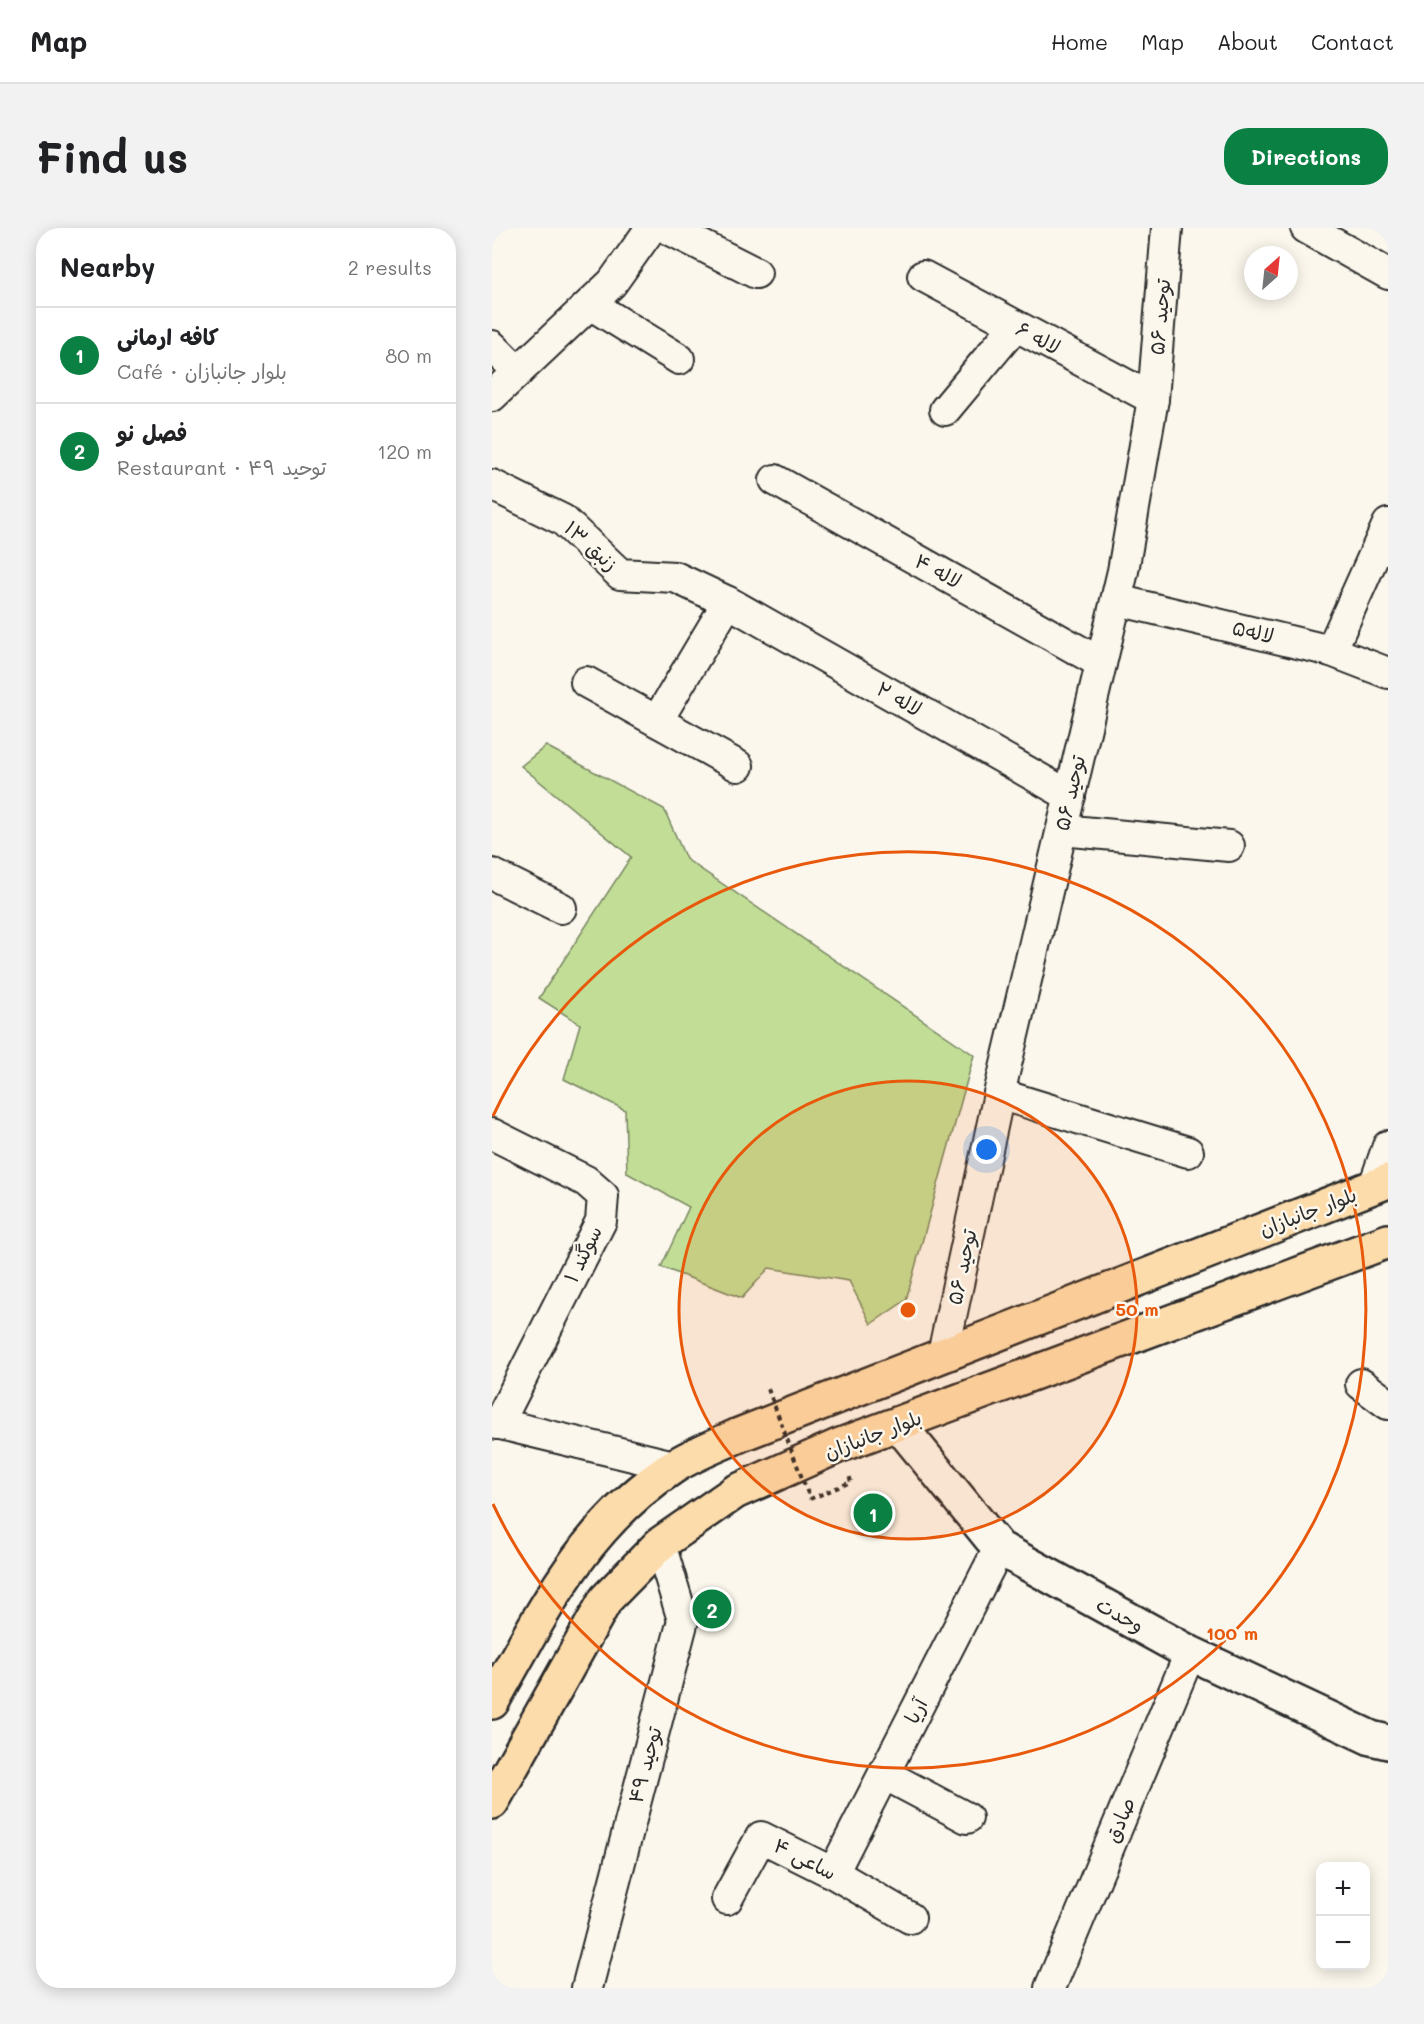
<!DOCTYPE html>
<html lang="en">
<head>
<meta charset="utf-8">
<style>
	body { margin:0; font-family:Mali,"Playpen Sans Arabic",sans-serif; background:#f2f2f2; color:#202124 }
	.controls { position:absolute; right:18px; bottom:18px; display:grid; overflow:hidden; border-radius:12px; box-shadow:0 3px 15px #0003 }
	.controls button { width:54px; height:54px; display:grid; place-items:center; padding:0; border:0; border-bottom:2px solid #e0e0e0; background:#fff; color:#202124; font:30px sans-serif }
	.compass { position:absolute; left:752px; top:18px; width:54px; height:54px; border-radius:50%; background:#fff; box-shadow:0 3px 15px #0003; rotate:27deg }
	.you { position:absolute; left:495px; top:922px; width:21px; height:21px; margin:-15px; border:4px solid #fff; border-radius:50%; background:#1a73e8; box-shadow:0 0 0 9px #1a73e833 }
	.badge { display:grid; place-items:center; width:39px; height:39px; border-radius:50%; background:#0b8043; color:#fff; font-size:20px; font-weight:700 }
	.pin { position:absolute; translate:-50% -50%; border:3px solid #fff; box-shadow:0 2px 6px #0006 }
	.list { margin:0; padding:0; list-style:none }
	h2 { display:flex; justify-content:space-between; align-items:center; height:78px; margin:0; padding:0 24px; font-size:26px }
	h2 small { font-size:20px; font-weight:400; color:#757577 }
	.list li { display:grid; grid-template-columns:39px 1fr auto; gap:18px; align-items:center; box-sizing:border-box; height:96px; padding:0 24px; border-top:2px solid #e0e0e0 }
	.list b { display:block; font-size:22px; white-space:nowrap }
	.list p { margin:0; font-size:20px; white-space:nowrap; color:#757577 }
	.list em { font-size:20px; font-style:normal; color:#757577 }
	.map { position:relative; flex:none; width:896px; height:1760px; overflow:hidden; border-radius:24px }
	header { display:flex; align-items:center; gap:36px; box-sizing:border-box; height:84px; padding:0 30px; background:#fff; border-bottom:2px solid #e0e0e0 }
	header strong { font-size:28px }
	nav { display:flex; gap:33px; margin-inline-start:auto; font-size:21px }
	.intro { display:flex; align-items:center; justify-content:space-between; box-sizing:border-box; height:144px; padding:0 36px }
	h1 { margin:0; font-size:42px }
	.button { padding:15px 27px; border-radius:24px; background:#0b8043; color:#fff; font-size:21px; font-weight:700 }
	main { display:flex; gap:36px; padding:0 36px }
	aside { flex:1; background:#fff; border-radius:24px; box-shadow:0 3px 15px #0003 }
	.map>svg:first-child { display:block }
	.green { fill:#c2de96; stroke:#768460; stroke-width:1.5 }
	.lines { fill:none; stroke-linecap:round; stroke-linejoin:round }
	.minor-casing { stroke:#2b2b2b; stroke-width:34 }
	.secondary-casing { stroke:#2b2b2b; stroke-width:38 }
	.trunk-casing { stroke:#2b2b2b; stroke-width:38 }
	.path { stroke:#2b2b2b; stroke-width:4; stroke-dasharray:4.5 4.5; stroke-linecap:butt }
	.minor { stroke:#fbf7ec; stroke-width:30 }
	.secondary { stroke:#fbf7ec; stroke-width:33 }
	.trunk { stroke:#fddcac; stroke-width:33 }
	.path-bridge { stroke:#2b2b2b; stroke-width:4; stroke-dasharray:4.5 4.5; stroke-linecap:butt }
	.ring { fill:none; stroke:#e8590c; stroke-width:3 }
	.labels { text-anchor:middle; stroke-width:5; stroke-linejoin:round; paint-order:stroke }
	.street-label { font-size:20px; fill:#2b2b2b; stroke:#fbf7ec }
	.centre { fill:#e8590c; stroke:#fbf7ec; stroke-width:3 }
	.ring-label { font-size:18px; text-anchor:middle; font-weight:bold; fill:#e8590c; stroke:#fbf7ec; stroke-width:5; stroke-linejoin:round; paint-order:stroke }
</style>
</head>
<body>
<header>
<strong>Map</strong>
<nav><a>Home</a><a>Map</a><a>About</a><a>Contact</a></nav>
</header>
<div class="intro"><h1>Find us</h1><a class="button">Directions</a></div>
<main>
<aside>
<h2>Nearby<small>2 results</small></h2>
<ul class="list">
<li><span class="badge">1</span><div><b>کافه ارمانی</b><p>Café · بلوار جانبازان</p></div><em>80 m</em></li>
<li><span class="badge">2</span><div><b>فصل نو</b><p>Restaurant · توحید ۴۹</p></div><em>120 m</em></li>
</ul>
</aside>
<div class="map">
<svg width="896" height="1760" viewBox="0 0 896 1760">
	<rect width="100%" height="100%" fill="#fbf7ec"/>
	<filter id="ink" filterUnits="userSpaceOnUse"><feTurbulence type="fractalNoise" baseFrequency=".0167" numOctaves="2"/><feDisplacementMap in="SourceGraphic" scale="12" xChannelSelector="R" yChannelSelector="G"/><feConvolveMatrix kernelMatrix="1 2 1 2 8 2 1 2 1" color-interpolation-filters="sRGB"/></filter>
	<g filter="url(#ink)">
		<path class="green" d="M 54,518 L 172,581 L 194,631 L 482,827 L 414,1072 L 379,1096 L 357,1053 L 277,1040 L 250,1070 L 169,1039 L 197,979 L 135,945 L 133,882 L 72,851 L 88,796 L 47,770 L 139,629 L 29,538 Z"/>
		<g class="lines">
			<g class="minor-casing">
				<g id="minor">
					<path d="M 175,0 L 264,45"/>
					<path d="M 814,0 L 896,46"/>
					<path d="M 431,48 L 661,171"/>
					<path d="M 98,76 L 187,131"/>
					<path d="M 0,118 L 26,144"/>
					<path d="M 0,168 L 120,55 L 159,0"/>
					<path d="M 453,182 L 523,98"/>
					<path d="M 283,252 L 609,435"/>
					<path d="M 0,257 L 71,292 L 128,346 L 183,349 L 236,374 L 578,568"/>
					<path d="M 625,372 L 839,423 L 896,445"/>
					<path d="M 839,423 L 896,296"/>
					<path d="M 94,454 L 246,538"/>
					<path d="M 165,493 L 236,374"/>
					<path d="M 570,602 L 737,618"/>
					<path d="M 0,646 L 69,680"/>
					<path d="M 507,866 L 696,924"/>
					<path d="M 0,906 L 94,953 L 111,968 L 109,993 L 6,1196"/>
					<path d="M 882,958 L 896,918"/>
					<path d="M 451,1126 L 507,866 L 631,343 L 661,171 L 675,0"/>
					<path d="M 869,1156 L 896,1176"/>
					<path d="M 0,1194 L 182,1238"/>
					<path d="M 392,1546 L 475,1590"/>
					<path d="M 341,1645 L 507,1320"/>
					<path d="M 235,1671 L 269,1609 L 341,1645 L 418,1690"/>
					<path d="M 95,1760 L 191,1392 L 168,1316"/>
					<path d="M 558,1760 L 698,1425"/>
				</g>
			</g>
			<g class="secondary-casing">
				<path id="secondary" d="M 407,1197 L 507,1320 L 698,1425 L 879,1510 L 896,1514"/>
			</g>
			<g class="trunk-casing">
				<g id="trunk">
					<path d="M 0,1474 C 51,1384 91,1298 181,1239 C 201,1226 226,1217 247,1207 L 896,953"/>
					<path d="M 0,1574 L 114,1371 L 168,1316 L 243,1264 L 346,1218 L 896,1013"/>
				</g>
			</g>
			<path class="path" d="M 318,1271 L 359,1254 L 357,1247"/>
			<use href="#minor" class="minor"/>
			<use href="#secondary" class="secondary"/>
			<use href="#trunk" class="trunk"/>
			<path class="path-bridge" d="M 276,1161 L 318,1271"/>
		</g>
	</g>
	<circle cx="416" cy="1082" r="229" fill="#e8590c" fill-opacity=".12"/>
	<g class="ring">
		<circle cx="416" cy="1082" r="229"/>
		<path d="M1 888A458 458 0 1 1 1 1276"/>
	</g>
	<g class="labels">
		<g class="street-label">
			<text transform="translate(668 89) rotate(-85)" y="7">توحید ۵۶</text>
			<text transform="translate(546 110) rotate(28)" y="7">لاله ۶</text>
			<text transform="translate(99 318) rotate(42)" y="7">زنبق ۱۳</text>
			<text transform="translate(446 343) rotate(29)" y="7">لاله ۴</text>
			<text transform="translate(761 404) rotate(13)" y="7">لاله۵</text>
			<text transform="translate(407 471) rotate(30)" y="7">لاله ۲</text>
			<text transform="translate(578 565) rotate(-77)" y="7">توحید ۵۶</text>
			<text transform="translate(816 984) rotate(-21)" y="7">بلوار جانبازان</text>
			<text transform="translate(91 1026) rotate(-64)" y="7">سوگند ۱</text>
			<text transform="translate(470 1039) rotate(-78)" y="7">توحید ۵۶</text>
			<text transform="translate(381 1207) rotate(-21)" y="7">بلوار جانبازان</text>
			<text transform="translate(628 1387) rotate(29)" y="7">وحدت</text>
			<text transform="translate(424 1483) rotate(-63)" y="7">آریا</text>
			<text transform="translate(153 1537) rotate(-75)" y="7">توحید ۴۹</text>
			<text transform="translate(628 1592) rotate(-67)" y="7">صادق</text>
			<text transform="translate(313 1631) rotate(27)" y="7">ساعی ۴</text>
		</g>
	</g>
	<circle cx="416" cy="1082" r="9" class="centre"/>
	<g class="ring-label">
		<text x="645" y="1088">50 m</text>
		<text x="740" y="1412">100 m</text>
	</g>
</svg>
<div class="controls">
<button>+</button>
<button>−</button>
</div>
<svg class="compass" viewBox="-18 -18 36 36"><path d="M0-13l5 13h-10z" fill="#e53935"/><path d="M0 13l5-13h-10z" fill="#757577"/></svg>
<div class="you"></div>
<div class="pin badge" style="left:381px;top:1285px">1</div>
<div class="pin badge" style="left:220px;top:1381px">2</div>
</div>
</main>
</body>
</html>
